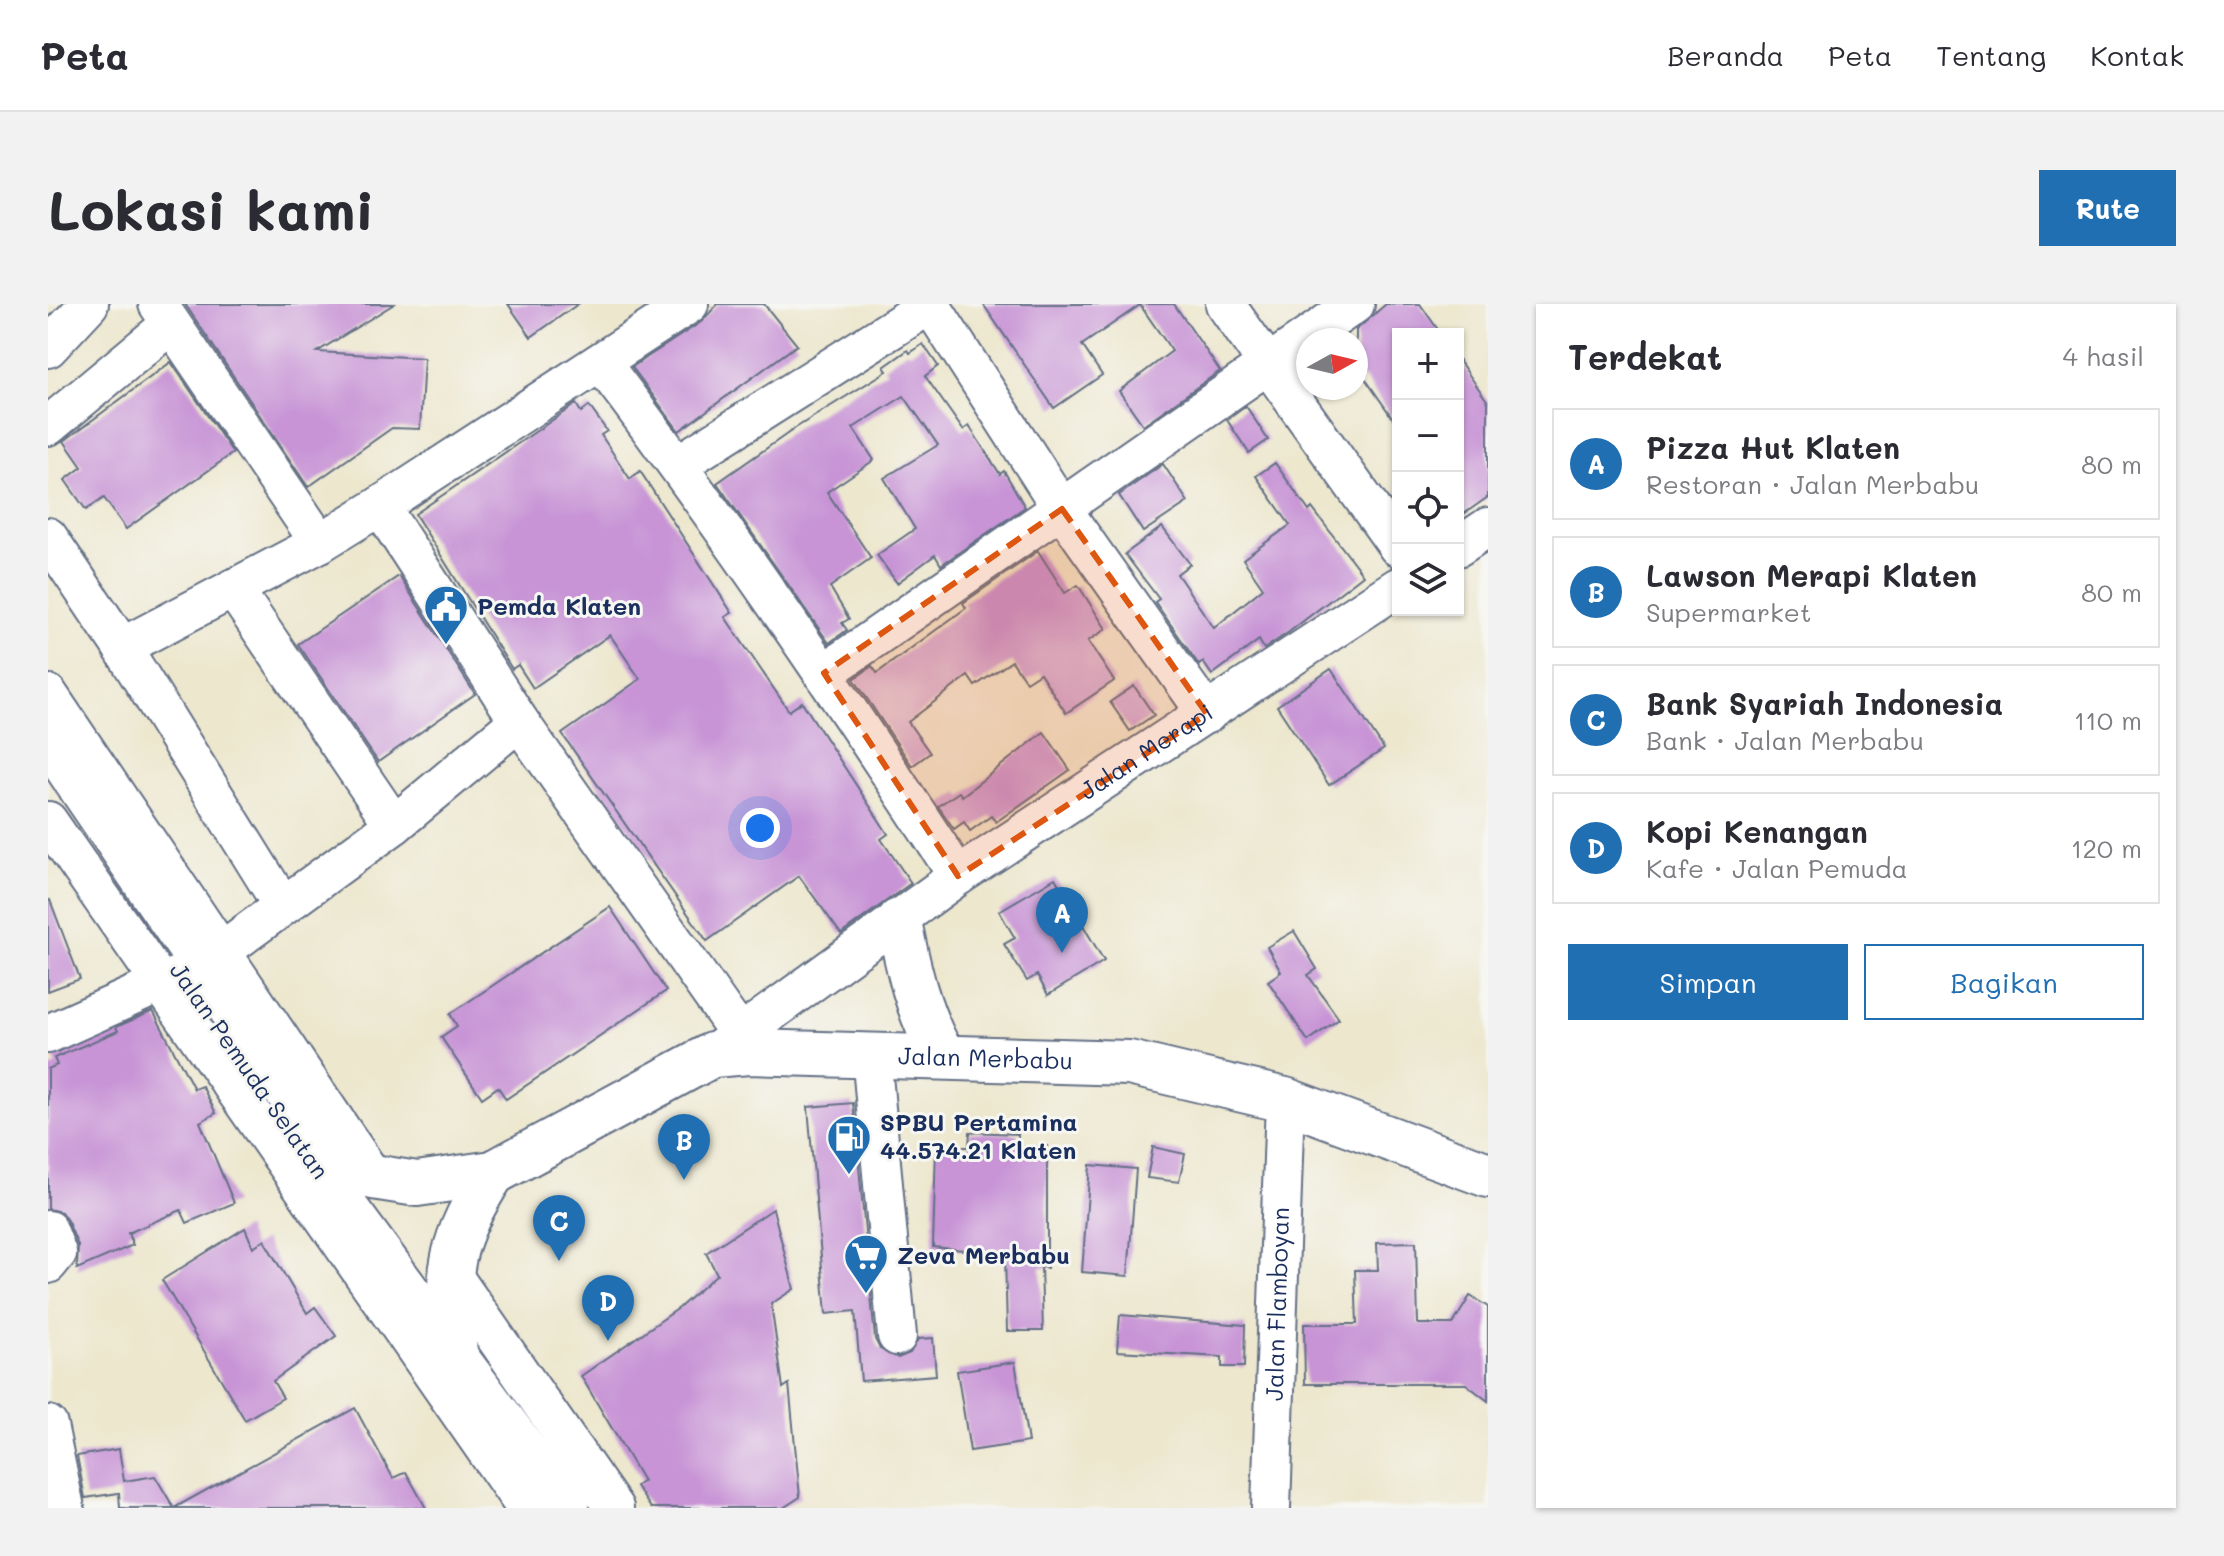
<!DOCTYPE html>
<html lang="id">
<head>
<meta charset="utf-8">
<style>
	body { margin:0; font-family:Mali,sans-serif; background:#f2f2f3; color:#2b2b33 }
	.controls { position:absolute; right:24px; top:24px; display:grid; overflow:hidden; border-radius:0px; box-shadow:0 2px 6px #0004 }
	.controls button { width:72px; height:72px; display:grid; place-items:center; padding:0; border:0; border-bottom:2px solid #e1e1e2; background:#fff; color:#2b2b33; font:40px sans-serif }
	.compass { position:absolute; left:1248px; top:24px; width:72px; height:72px; border-radius:50%; background:#fff; box-shadow:0 2px 6px #0004; rotate:82deg }
	.you { position:absolute; left:712px; top:524px; width:28px; height:28px; margin:-20px; border:6px solid #fff; border-radius:50%; background:#1a73e8; box-shadow:0 0 0 12px #1a73e833 }
	.badge { display:grid; place-items:center; width:52px; height:52px; border-radius:50%; background:#1f6fb2; color:#fff; font-size:26px; font-weight:700 }
	.pin { position:absolute; translate:-50% -66px; filter:drop-shadow(0 2px 4px #0008) }
	.pin::after { content:''; position:absolute; top:42px; width:28px; height:24px; background:inherit; clip-path:polygon(0 0,100% 0,50% 100%) }
	.list { margin:0; padding:0; list-style:none }
	h2 { display:flex; justify-content:space-between; align-items:center; height:104px; margin:0; padding:0 32px; font-size:34px }
	h2 small { font-size:26px; font-weight:400; color:#7c7c81 }
	.list li { display:grid; grid-template-columns:52px 1fr auto; gap:24px; align-items:center; box-sizing:border-box; height:112px; margin:0 16px 16px; padding:0 16px; border:2px solid #e1e1e2; border-radius:0px }
	.list b { display:block; font-size:30px; white-space:nowrap }
	.list p { margin:0; font-size:26px; white-space:nowrap; color:#7c7c81 }
	.list em { font-size:26px; font-style:normal; color:#7c7c81 }
	.actions { display:flex; gap:16px; padding:24px 32px }
	.actions a { flex:1; padding:18px 0; border:2px solid #1f6fb2; border-radius:0px; text-align:center; font-size:28px; color:#1f6fb2 }
	.actions .main { background:#1f6fb2; color:#fff }
	.icon { flex:none; width:44px; height:44px; fill:none; stroke:currentColor; stroke-width:2; stroke-linecap:round; stroke-linejoin:round }
	.map { position:relative; flex:none; width:1440px; height:1204px; overflow:hidden; border-radius:0px }
	header { display:flex; align-items:center; gap:48px; box-sizing:border-box; height:112px; padding:0 40px; background:#fff; border-bottom:2px solid #e1e1e2 }
	header strong { font-size:38px }
	nav { display:flex; gap:44px; margin-inline-start:auto; font-size:28px }
	.intro { display:flex; align-items:center; justify-content:space-between; box-sizing:border-box; height:192px; padding:0 48px }
	h1 { margin:0; font-size:56px }
	.button { padding:20px 36px; border-radius:0px; background:#1f6fb2; color:#fff; font-size:28px; font-weight:700 }
	main { display:flex; gap:48px; padding:0 48px }
	aside { flex:1; background:#fff; border-radius:0px; box-shadow:0 2px 6px #0004 }
	.map>svg:first-child { display:block }
	.building { fill:#c894d6 }
	.lines { fill:none; stroke-linecap:round; stroke-linejoin:round }
	.minor-casing { stroke:#646f85; stroke-width:42 }
	.major-casing { stroke:#646f85; stroke-width:48 }
	.minor { stroke:#fff; stroke-width:38 }
	.major { stroke:#fff; stroke-width:44 }
	.marked { fill:#de5710; fill-opacity:0.2; stroke:#de5710; stroke-width:6; stroke-dasharray:16 10; stroke-linejoin:round }
	.labels { text-anchor:middle; stroke-width:6; stroke-linejoin:round; paint-order:stroke }
	.poi-label { font-size:24px; font-weight:bold; fill:#1b2f5e; stroke:#f6f6f2; text-anchor:start }
	.street-label { font-size:24px; fill:#1b2f5e; stroke:#f6f6f2 }
</style>
</head>
<body>
<header>
<strong>Peta</strong>
<nav><a>Beranda</a><a>Peta</a><a>Tentang</a><a>Kontak</a></nav>
</header>
<div class="intro"><h1>Lokasi kami</h1><a class="button">Rute</a></div>
<main>
<div class="map">
<svg width="1440" height="1204" viewBox="0 0 1440 1204">
	<rect width="100%" height="100%" fill="#f6f6f2"/>
	<filter id="ink" filterUnits="userSpaceOnUse"><feTurbulence type="fractalNoise" baseFrequency=".0125" numOctaves="2"/><feDisplacementMap in="SourceGraphic" scale="16" xChannelSelector="R" yChannelSelector="G"/><feConvolveMatrix kernelMatrix="1 2 1 2 8 2 1 2 1" color-interpolation-filters="sRGB"/></filter>
	<filter id="wash" filterUnits="userSpaceOnUse"><feTurbulence type="fractalNoise" baseFrequency=".006" numOctaves="4" result="noise"/><feDisplacementMap in="SourceGraphic" scale="32" xChannelSelector="R" yChannelSelector="G"/><feGaussianBlur stdDeviation="1.8" result="paint"/><feColorMatrix in="noise" values="0 0 0 0 0 0 0 0 0 0 0 0 0 0 0 0 0 1.4 0 .05"/><feComposite in="paint" operator="in"/></filter>
	<g filter="url(#wash)">
		<rect width="100%" height="100%" fill="#ede7ce"/>
		<g id="blocks">
			<g class="building">
				<path d="M 137,0 L 346,0 L 269,48 L 376,54 L 372,125 L 344,124 L 260,183 Z"/>
				<path d="M 460,0 L 530,0 L 483,33 Z"/>
				<path d="M 670,0 L 716,0 L 749,41 L 631,127 L 584,63 L 653,18 Z"/>
				<path d="M 935,0 L 1126,0 L 1172,67 L 1095,121 L 1071,87 L 1124,47 L 1092,1 L 1034,41 L 1054,71 L 1006,104 Z"/>
				<path d="M 1338,0 L 1372,0 L 1393,30 L 1350,30 L 1350,122 L 1316,73 L 1308,79 L 1308,26 Z"/>
				<path d="M 875,40 L 890,62 L 877,72 L 915,126 L 921,122 L 952,170 L 956,167 L 977,203 L 893,261 L 887,251 L 849,279 L 829,251 L 867,225 L 836,174 L 890,141 L 856,92 L 805,124 L 826,156 L 779,188 L 823,254 L 782,283 L 801,315 L 794,319 L 799,326 L 781,339 L 669,179 L 749,123 L 839,67 L 836,63 L 860,46 L 862,49 Z"/>
				<path d="M 1410,55 L 1440,98 L 1440,193 L 1410,214 Z"/>
				<path d="M 123,58 L 185,149 L 78,225 L 56,194 L 38,206 L 17,176 L 34,163 L 16,137 Z"/>
				<path d="M 528,100 L 533,108 L 541,102 L 559,127 L 553,131 L 582,175 L 592,167 L 684,309 L 677,313 L 741,407 L 754,398 L 840,530 L 833,535 L 863,579 L 793,630 L 751,572 L 659,637 L 514,430 L 592,375 L 562,331 L 485,384 L 470,361 L 464,365 L 367,210 Z"/>
				<path d="M 1198,102 L 1220,136 L 1201,149 L 1179,116 Z"/>
				<path d="M 1227,159 L 1261,207 L 1264,204 L 1315,271 L 1241,328 L 1216,345 L 1211,336 L 1164,371 L 1155,358 L 1151,361 L 1107,298 L 1111,295 L 1077,250 L 1114,223 L 1142,260 L 1129,270 L 1166,324 L 1215,284 L 1195,255 L 1242,221 L 1208,172 Z"/>
				<path d="M 1115,160 L 1140,198 L 1095,228 L 1071,191 Z"/>
				<path d="M 990,247 L 1017,289 L 1030,281 L 1058,325 L 1040,337 L 1066,377 L 1018,409 L 992,369 L 978,378 L 964,357 L 927,382 L 920,372 L 860,418 L 882,449 L 864,462 L 806,375 L 824,362 L 829,369 L 918,304 L 915,299 Z"/>
				<path d="M 351,272 L 427,390 L 330,458 L 250,340 Z"/>
				<path d="M 1283,365 L 1336,445 L 1281,481 L 1229,402 Z"/>
				<path d="M 1086,382 L 1106,411 L 1082,427 L 1062,398 Z"/>
				<path d="M 996,428 L 1022,466 L 948,518 L 943,512 L 922,527 L 916,518 L 906,525 L 890,502 L 911,488 L 914,492 Z"/>
				<path d="M 1007,574 L 1056,657 L 1000,691 L 989,671 L 979,677 L 956,640 L 967,634 L 951,607 Z"/>
				<path d="M 2,596 L 32,675 L 0,687 L 0,597 Z"/>
				<path d="M 562,603 L 618,687 L 458,795 L 450,783 L 434,794 L 393,733 L 409,722 L 402,710 Z"/>
				<path d="M 1246,627 L 1269,665 L 1260,671 L 1291,715 L 1260,737 L 1220,677 L 1233,668 L 1219,643 Z"/>
				<path d="M 105,707 L 146,785 L 154,782 L 168,809 L 152,818 L 186,899 L 139,919 L 133,906 L 80,929 L 85,941 L 29,965 L 30,942 L 20,918 L 13,908 L 0,905 L 0,765 L 9,761 L 6,754 L 70,727 L 68,723 Z"/>
				<path d="M 805,799 L 827,1035 L 832,1045 L 850,1054 L 862,1049 L 870,1035 L 885,1034 L 888,1071 L 813,1077 L 807,1007 L 778,1010 L 760,803 Z"/>
				<path d="M 922,828 L 970,830 L 970,843 L 999,842 L 999,964 L 993,963 L 995,1027 L 959,1027 L 957,950 L 885,943 L 888,843 L 921,843 Z"/>
				<path d="M 1105,843 L 1137,850 L 1131,878 L 1099,874 Z"/>
				<path d="M 1042,861 L 1088,865 L 1080,972 L 1034,968 Z"/>
				<path d="M 725,905 L 746,985 L 723,1000 L 735,1084 L 741,1080 L 752,1193 L 735,1204 L 603,1204 L 588,1182 L 595,1177 L 533,1072 L 631,1004 L 669,970 L 658,949 Z"/>
				<path d="M 197,924 L 205,943 L 216,936 L 259,1009 L 267,1003 L 288,1032 L 225,1077 L 235,1094 L 197,1116 L 114,976 Z"/>
				<path d="M 1368,938 L 1370,1020 L 1405,1020 L 1422,992 L 1440,1003 L 1440,1097 L 1418,1080 L 1257,1080 L 1256,1020 L 1309,1020 L 1307,966 L 1330,966 L 1329,939 Z"/>
				<path d="M 1072,1011 L 1197,1021 L 1196,1063 L 1174,1063 L 1174,1053 L 1069,1047 Z"/>
				<path d="M 967,1058 L 980,1138 L 922,1147 L 909,1067 Z"/>
				<path d="M 307,1104 L 345,1174 L 358,1168 L 378,1204 L 126,1204 Z"/>
				<path d="M 71,1145 L 76,1177 L 107,1172 L 126,1204 L 72,1204 L 71,1189 L 37,1194 L 29,1152 Z"/>
			</g>
		</g>
	</g>
	<g filter="url(#ink)">
		<use href="#blocks" fill-opacity="0" stroke="#646f85" stroke-width="2"/>
		<g class="lines">
			<g class="minor-casing">
				<g id="minor">
					<path d="M 110,0 L 272,239"/>
					<path d="M 882,0 L 1014,205 L 1159,410"/>
					<path d="M 1177,0 L 1350,243"/>
					<path d="M 0,44 L 41,0"/>
					<path d="M 554,60 C 680,226 796,398 910,572"/>
					<path d="M 0,122 L 123,20"/>
					<path d="M 631,160 L 883,0"/>
					<path d="M 332,202 L 641,0"/>
					<path d="M 0,233 L 74,343 L 234,601"/>
					<path d="M 1410,243 L 1440,223"/>
					<path d="M 185,284 L 346,521"/>
					<path d="M 776,369 L 1307,0"/>
					<path d="M 0,390 L 325,873"/>
					<path d="M 471,417 L 692,731"/>
					<path d="M 0,517 L 478,1204"/>
					<path d="M 0,730 L 156,660 L 346,521 L 471,417 L 332,202 L 272,239 L 74,343"/>
					<path d="M 823,750 L 849,1032"/>
					<path id="s1" d="M 664,751 L 910,572 L 1350,283"/>
					<path d="M 0,926 L 9,949 L 0,960"/>
					<path d="M 402,968 L 566,1204"/>
					<path d="M 0,1121 L 17,1204"/>
					<path id="s2" d="M 1223,1204 L 1237,796"/>
				</g>
			</g>
			<g class="major-casing">
				<g id="major">
					<path id="s3" d="M 0,435 L 277,843 L 299,861 L 325,873 L 369,880 L 445,869 L 664,751 L 701,748 L 1081,759 L 1237,796 L 1440,871"/>
					<path d="M 851,617 C 860,664 870,709 894,751"/>
					<path d="M 252,842 L 519,1204"/>
					<path d="M 407,1047 C 395,969 403,935 445,869"/>
				</g>
			</g>
			<use href="#minor" class="minor"/>
			<use href="#major" class="major"/>
		</g>
	</g>
	<path class="marked" d="M 1014,205 L 1159,410 L 910,572 L 776,369 Z"/>
	<defs>
		<g id="civic-pin" transform="scale(2.3)"><path d="M0 17L-7.5 6A9.5 9.5 0 1 1 7.5 6Z" fill="#1f6fb2" stroke="#f6f6f2"/><path d="M-.6-6.5H3V-4.5H.6V-3L4-1V1h2V6H-6V1h2V-1L-.6-3ZM-1.2 2.5V6h2.4V2.5Z" fill="#fff"/></g>
		<g id="fuel-pin" transform="scale(2.3)"><path d="M0 17L-7.5 6A9.5 9.5 0 1 1 7.5 6Z" fill="#1f6fb2" stroke="#f6f6f2"/><path d="M-5.5-6h7V0h2V4h1.3V-2.5L3-4.5l.8-.8L6-3V5H2.5V1h-1V6h-7ZM-4.2-4.7v3.2H.2V-4.7Z" fill="#fff"/></g>
		<g id="supermarket-pin" transform="scale(2.3)"><path d="M0 17L-7.5 6A9.5 9.5 0 1 1 7.5 6Z" fill="#1f6fb2" stroke="#f6f6f2"/><path d="M-6-5.5h2.5l.6 2H6L4.5 2H-2.5L-4.4-4H-6ZM-1.5 3.2a1.3 1.3 0 1 0 .1 0ZM3 3.2a1.3 1.3 0 1 0 .1 0Z" fill="#fff"/></g>
	</defs>
	<g fill-rule="evenodd">
		<use href="#civic-pin" x="398" y="303"/>
		<use href="#fuel-pin" x="801" y="833"/>
		<use href="#supermarket-pin" x="818" y="952"/>
	</g>
	<g class="labels">
		<g class="poi-label">
			<text x="429" y="311">Pemda Klaten</text>
			<text x="832" y="827">SPBU Pertamina<tspan x="832" dy="28">44.574.21 Klaten</tspan></text>
			<text x="849" y="960">Zeva Merbabu</text>
		</g>
		<g class="street-label">
			<text dy="8" stroke="none"><textPath href="#s1" startOffset="530">Jalan Merapi</textPath></text>
			<text dy="8" stroke="none"><textPath href="#s3" startOffset="1194">Jalan Merbabu</textPath></text>
			<text transform="translate(201 767) rotate(55)" y="8">Jalan Pemuda Selatan</text>
			<text dy="8" stroke="none"><textPath href="#s2" startOffset="204">Jalan Flamboyan</textPath></text>
		</g>
	</g>
</svg>
<div class="controls">
<button>+</button>
<button>−</button>
<button><svg class="icon" aria-label="locate" viewBox="0 0 24 24"><circle cx="12" cy="12" r="6"/><path d="M12 2v4M12 18v4M2 12h4M18 12h4"/></svg></button>
<button><svg class="icon" aria-label="layers" viewBox="0 0 24 24"><path d="M12 4l9 5-9 5-9-5zM3 14l9 5 9-5"/></svg></button>
</div>
<svg class="compass" viewBox="-18 -18 36 36"><path d="M0-13l5 13h-10z" fill="#e53935"/><path d="M0 13l5-13h-10z" fill="#7c7c81"/></svg>
<div class="you"></div>
<div class="pin badge" style="left:1014px;top:649px">A</div>
<div class="pin badge" style="left:636px;top:876px">B</div>
<div class="pin badge" style="left:511px;top:957px">C</div>
<div class="pin badge" style="left:560px;top:1037px">D</div>
</div>
<aside>
<h2>Terdekat<small>4 hasil</small></h2>
<ul class="list">
<li><span class="badge">A</span><div><b>Pizza Hut Klaten</b><p>Restoran · Jalan Merbabu</p></div><em>80 m</em></li>
<li><span class="badge">B</span><div><b>Lawson Merapi Klaten</b><p>Supermarket</p></div><em>80 m</em></li>
<li><span class="badge">C</span><div><b>Bank Syariah Indonesia</b><p>Bank · Jalan Merbabu</p></div><em>110 m</em></li>
<li><span class="badge">D</span><div><b>Kopi Kenangan</b><p>Kafe · Jalan Pemuda</p></div><em>120 m</em></li>
</ul>
<div class="actions"><a class="main">Simpan</a><a>Bagikan</a></div>
</aside>
</main>
</body>
</html>
